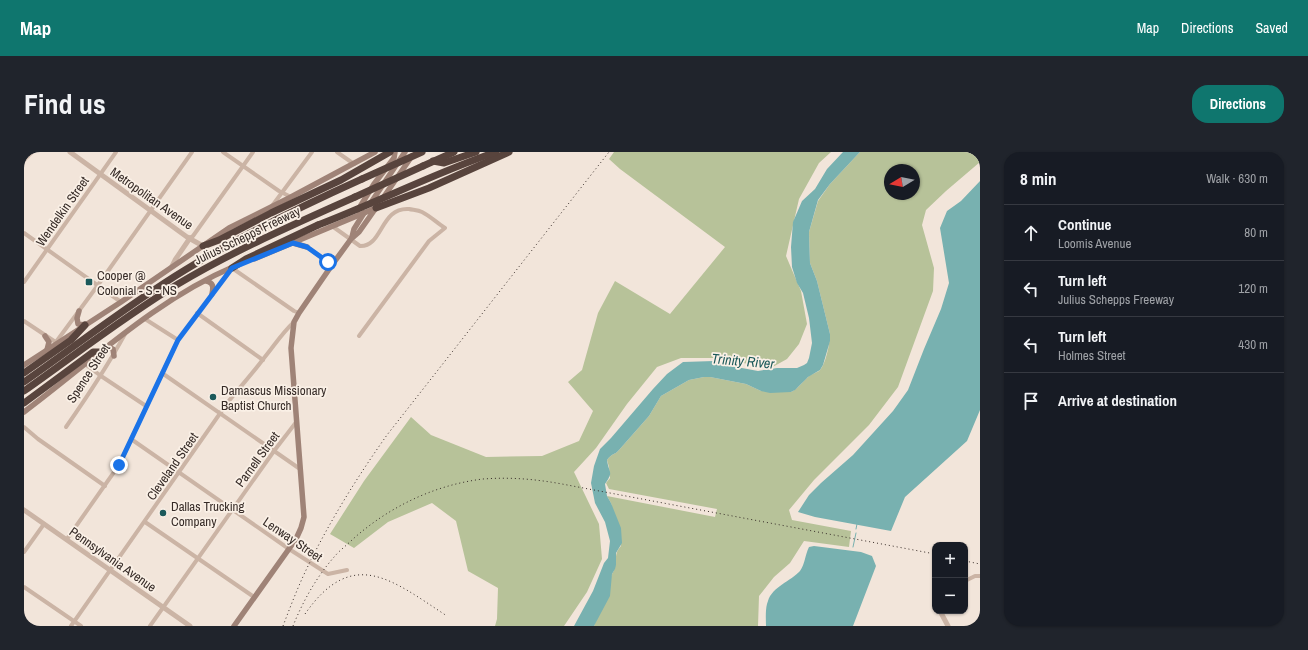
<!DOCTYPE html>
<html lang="en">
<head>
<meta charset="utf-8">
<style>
	body { margin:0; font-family:"Archivo Narrow",sans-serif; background:#20242c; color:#f1f3f6 }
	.controls { position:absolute; right:12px; bottom:12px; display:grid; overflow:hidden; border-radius:8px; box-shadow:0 1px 3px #0004 }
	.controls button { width:36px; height:36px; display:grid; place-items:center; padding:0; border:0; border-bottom:1px solid #363941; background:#171b24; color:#f1f3f6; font:20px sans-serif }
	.compass { position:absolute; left:860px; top:12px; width:36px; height:36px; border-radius:50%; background:#171b24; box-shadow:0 1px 3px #0004; rotate:260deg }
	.stop { position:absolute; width:12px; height:12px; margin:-9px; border:3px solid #1a73e8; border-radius:50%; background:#fff }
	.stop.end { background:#1a73e8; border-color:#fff; box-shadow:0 1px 4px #0008 }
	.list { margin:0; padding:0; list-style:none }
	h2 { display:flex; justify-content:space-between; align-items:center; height:52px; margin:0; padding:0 16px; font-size:17px }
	h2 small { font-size:13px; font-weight:400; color:#9ea1a6 }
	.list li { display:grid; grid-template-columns:26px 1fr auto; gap:12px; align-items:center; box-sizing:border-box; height:56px; padding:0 16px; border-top:1px solid #363941 }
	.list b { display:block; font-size:15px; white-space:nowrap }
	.list p { margin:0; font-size:13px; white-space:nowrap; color:#9ea1a6 }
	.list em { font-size:13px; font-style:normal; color:#9ea1a6 }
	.icon { flex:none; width:22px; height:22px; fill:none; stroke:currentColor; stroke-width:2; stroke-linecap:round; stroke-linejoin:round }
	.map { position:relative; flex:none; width:956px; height:474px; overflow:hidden; border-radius:16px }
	header { display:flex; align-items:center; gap:24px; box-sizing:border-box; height:56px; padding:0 20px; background:#0f766e; color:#fff }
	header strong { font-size:19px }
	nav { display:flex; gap:22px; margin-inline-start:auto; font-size:14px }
	.intro { display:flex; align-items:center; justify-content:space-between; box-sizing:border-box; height:96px; padding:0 24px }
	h1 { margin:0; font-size:28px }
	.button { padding:10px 18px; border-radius:16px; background:#0f766e; color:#fff; font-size:14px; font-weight:700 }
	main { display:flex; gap:24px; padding:0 24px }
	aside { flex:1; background:#171b24; border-radius:16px; box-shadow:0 1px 3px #0004 }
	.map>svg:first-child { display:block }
	.green { fill:#b7c299; fill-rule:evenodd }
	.water { fill:#78b1b0 }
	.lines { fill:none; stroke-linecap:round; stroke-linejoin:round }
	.stream { stroke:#78b1b0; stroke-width:1 }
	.minor { stroke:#cbb4a5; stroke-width:4 }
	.tertiary { stroke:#cbb4a5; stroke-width:5 }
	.secondary { stroke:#9f8377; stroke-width:5.5 }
	.motorway { stroke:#58443d; stroke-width:7 }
	.rail { stroke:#362b27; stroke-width:1; stroke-dasharray:1 3; stroke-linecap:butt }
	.motorway-bridge { stroke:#58443d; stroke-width:7 }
	.route { stroke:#1a73e8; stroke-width:5 }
	.poi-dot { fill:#1b595a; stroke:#faf0e6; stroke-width:1.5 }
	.labels { text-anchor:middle; stroke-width:3.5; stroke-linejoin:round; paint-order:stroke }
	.street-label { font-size:13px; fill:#362b27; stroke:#faf0e6 }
	.poi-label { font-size:13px; fill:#362b27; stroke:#faf0e6; text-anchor:start }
	.water-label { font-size:14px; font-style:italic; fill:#1b595a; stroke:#faf0e6 }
</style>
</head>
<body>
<header>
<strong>Map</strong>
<nav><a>Map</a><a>Directions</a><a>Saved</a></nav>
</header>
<div class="intro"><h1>Find us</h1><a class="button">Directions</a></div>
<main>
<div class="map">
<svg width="956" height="474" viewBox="0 0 956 474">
	<rect width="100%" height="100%" fill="#f2e5da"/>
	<g class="green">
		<path d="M 590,0 L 807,0 L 795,11 L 775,47 L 762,104 L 777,139 L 783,172 L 775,192 L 763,207 L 745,217 L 698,206 L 657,206 L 633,215 L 603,252 L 572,296 L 550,320 L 575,372 L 578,407 L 563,440 L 540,474 L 471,474 L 473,467 L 474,436 L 444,419 L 432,369 L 408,351 L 364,370 L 330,396 L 306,382 L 340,329 L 387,265 L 407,283 L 462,305 L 518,304 L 555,289 L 569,259 L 544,230 L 558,218 L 574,161 L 591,129 L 646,162 L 701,95 L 596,17 L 585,7 Z"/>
		<path d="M 836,0 L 956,0 L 956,10 L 922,39 L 902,58 L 898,73 L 910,116 L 909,139 L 874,235 L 845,273 L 790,328 L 765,358 L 768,368 L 827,379 L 825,395 L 780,389 L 766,411 L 750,425 L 735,444 L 734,474 L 570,474 L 588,422 C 595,412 588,403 597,394 L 587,351 L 583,344 L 691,365 L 693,357 L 585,337 L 582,331 L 586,326 L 585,315 L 583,308 C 588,301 591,303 595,298 L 625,264 L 637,244 L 665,228 L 680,225 L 686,225 L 722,232 L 737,239 L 767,240 C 774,237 778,230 784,225 C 787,222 792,221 795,219 C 802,213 806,190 806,182 L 793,129 L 786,111 L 785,80 L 794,49 L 806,32 ZM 866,18 L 890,18 L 890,42 L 866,42 Z"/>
	</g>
	<g class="water">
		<path d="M 819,0 L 836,0 L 806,32 L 794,48 L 785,80 L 786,111 L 793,129 L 806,182 L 806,189 L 799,213 L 796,218 L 784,225 L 771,238 L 767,240 L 746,241 L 737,239 L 722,232 L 686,225 L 680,225 L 665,228 L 637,244 L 625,264 L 595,298 C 591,303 588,301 583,308 C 585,322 590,319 581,332 L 583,344 L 587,351 L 597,376 L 598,391 L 592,401 L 592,413 L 591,417 L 588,422 L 586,444 L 570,474 L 550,474 L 569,439 L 580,411 L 584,406 L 586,389 L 581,370 L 571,351 L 567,331 L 570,314 L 576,297 L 587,286 L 629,237 L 643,222 L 659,210 L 690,209 L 707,214 L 734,219 L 753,216 L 773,216 L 780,213 L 783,211 L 785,206 L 788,191 L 785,166 L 779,141 L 773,131 L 768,115 L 767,95 L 769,70 L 778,49 L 791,37 L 803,17 Z"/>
		<path d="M 956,29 L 956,258 L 943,289 L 881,345 L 867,379 L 791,365 L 774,360 L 785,343 L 797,331 L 829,303 L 869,259 L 884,238 L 900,197 L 917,157 L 925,131 L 916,76 L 923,59 L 937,49 Z"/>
		<path d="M 790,394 L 837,400 L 848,404 L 852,414 L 829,474 L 742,474 C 742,466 741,456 744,449 C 748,435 767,429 776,419 C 781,412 781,403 785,395 Z"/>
	</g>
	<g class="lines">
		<g class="stream">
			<path d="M 832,377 L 833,372"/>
			<path d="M 829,395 L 832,381"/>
		</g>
		<g class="minor">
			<path d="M 199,0 L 255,39 L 267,45"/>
			<path d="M 313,0 L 330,12"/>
			<path d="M 0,8 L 8,0"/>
			<path d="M 248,54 L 288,0"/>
			<path d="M 308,74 L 336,94 C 359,95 356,55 385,57 C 389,58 394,58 398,60 C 406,64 413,71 421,76 L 405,89 L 335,184"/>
			<path d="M 0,81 L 97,150"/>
			<path d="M 166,86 L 169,84 L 229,0"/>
			<path d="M 283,95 L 308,113"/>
			<path d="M 0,130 L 92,0"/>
			<path d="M 173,161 L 239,208"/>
			<path d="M 121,167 L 154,188"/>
			<path d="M 0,169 L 33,191"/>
			<path d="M 32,190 L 74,133 L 168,0"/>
			<path d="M 61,212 L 77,224 L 122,254"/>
			<path d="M 138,221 L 276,317"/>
			<path d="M 0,275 L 14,287 L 81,334"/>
			<path d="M 42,275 C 63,245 83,215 101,182"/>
			<path d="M 107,287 L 265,397 L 304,422 L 323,418"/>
			<path d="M 121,370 L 230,445"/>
			<path d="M 43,387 L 95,313 L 154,188 L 208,116 L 270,159 L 275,161"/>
			<path d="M 0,400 L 20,372"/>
			<path d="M 941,429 L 951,424 L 956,424"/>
			<path d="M 0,435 L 57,474"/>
			<path d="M 47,474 L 204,250 C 216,235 229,221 240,206 C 250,194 258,181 270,170"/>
			<path d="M 126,474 L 250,299 L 273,269"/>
		</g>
		<g class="tertiary">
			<path d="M 46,0 L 163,85 L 179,94"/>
			<path d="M 148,114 L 151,108 L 166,86"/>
			<path d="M 0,358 L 166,474"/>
			<path d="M 916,459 L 924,474"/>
		</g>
		<g class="secondary">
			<path d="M 359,46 L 388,4"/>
			<path d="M 346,52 L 381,0"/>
			<path d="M 334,58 L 350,32 L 370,6 L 371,0"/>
			<path d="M 328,85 L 330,77 L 340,61"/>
			<path d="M 269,91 L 283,95"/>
			<path d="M 230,107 L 352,56"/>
			<path d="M 182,129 L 185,130 C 190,132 189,137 188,142"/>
			<path d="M 55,159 L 53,166 L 54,172 L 61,173"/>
			<path d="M 21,184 L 25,190 L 23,198"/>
			<path d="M 83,195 L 89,197 L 90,204"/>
			<path d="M 0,213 L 97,150 L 205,76 L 267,45 L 351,0"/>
			<path d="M 0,260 C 68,209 131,148 211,114"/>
			<path d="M 210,474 L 272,387 L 277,376 L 280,365 L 267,196 L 270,170 L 275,161 L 308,113 L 327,87 L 335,80 L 354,53"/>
		</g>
		<g class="motorway">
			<path d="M 409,9 L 420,11 L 452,0"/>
			<path d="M 399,14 L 430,0"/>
			<path d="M 352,56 L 405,36 L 485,0"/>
			<path d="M 179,94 L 195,88 L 247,61 L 317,28 L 366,0"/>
			<path d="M 208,116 L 222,107 L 294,73"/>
			<path d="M 0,221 L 47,188 L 61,173"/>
			<path d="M 0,230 C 53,193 105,152 161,118 C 218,83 278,54 338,27"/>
			<path d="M 0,239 C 51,203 101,164 154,132 C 211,98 271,72 331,45"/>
			<path d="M 0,251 L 69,200 L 76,200"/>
		</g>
		<g class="rail">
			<path d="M 941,409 L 956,412"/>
			<path d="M 281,462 C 329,393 369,429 423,464"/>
			<path d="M 259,474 C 267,453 275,432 285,412 C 307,367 334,324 363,283 L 585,0"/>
			<path d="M 269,474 C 279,449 293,424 311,404 C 316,398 323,393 329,387 C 365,355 410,333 459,327 C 486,325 511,327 538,332 L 911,402"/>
		</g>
		<g class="motorway-bridge">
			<path d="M 338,27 L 398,0"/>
			<path d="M 331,45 L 399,14"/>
			<path d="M 294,73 C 354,50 411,21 472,0"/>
		</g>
	</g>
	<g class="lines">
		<path class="route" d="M 95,313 L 154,188 L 208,116 L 269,91 L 283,95 L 304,110"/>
	</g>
	<g class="poi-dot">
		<rect x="61" y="126" width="8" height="8" rx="2"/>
		<circle cx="189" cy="245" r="4"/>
		<circle cx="139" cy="361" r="4"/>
	</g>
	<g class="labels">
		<g class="street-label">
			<text transform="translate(128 46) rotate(35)" y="5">Metropolitan Avenue</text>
			<text transform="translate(38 59) rotate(-55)" y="5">Wendelkin Street</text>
			<text transform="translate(223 83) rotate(-26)" y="5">Julius Schepps Freeway</text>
			<text transform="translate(64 221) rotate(-57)" y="5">Spence Street</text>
			<text transform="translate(233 307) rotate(-54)" y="5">Parnell Street</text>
			<text transform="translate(148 314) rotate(-55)" y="5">Cleveland Street</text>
			<text transform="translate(269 387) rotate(34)" y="5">Lenway Street</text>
			<text transform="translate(89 407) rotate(35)" y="5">Pennsylvania Avenue</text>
		</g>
		<g class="poi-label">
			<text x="73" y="128">Cooper @<tspan x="73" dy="15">Colonial - S - NS</tspan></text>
			<text x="197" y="243">Damascus Missionary<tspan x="197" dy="15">Baptist Church</tspan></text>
			<text x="147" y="359">Dallas Trucking<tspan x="147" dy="15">Company</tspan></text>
		</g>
		<g class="water-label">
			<text transform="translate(719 209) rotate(5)" y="5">Trinity River</text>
		</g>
	</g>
</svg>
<div class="controls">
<button>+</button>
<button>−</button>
</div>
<svg class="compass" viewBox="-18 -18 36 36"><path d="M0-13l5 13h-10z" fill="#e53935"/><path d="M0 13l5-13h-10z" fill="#9ea1a6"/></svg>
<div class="stop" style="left:304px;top:110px"></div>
<div class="stop end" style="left:95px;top:313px"></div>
</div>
<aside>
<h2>8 min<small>Walk · 630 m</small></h2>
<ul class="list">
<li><svg class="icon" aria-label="ahead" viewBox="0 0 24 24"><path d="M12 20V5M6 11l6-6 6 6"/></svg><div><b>Continue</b><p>Loomis Avenue</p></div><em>80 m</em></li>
<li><svg class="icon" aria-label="left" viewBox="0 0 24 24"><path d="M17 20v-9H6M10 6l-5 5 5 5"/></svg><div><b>Turn left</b><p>Julius Schepps Freeway</p></div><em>120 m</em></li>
<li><svg class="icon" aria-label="left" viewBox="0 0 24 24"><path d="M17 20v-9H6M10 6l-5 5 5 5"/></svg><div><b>Turn left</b><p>Holmes Street</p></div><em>430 m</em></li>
<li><svg class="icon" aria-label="arrive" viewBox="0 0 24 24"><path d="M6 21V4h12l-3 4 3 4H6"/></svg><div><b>Arrive at destination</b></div></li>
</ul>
</aside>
</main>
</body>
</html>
